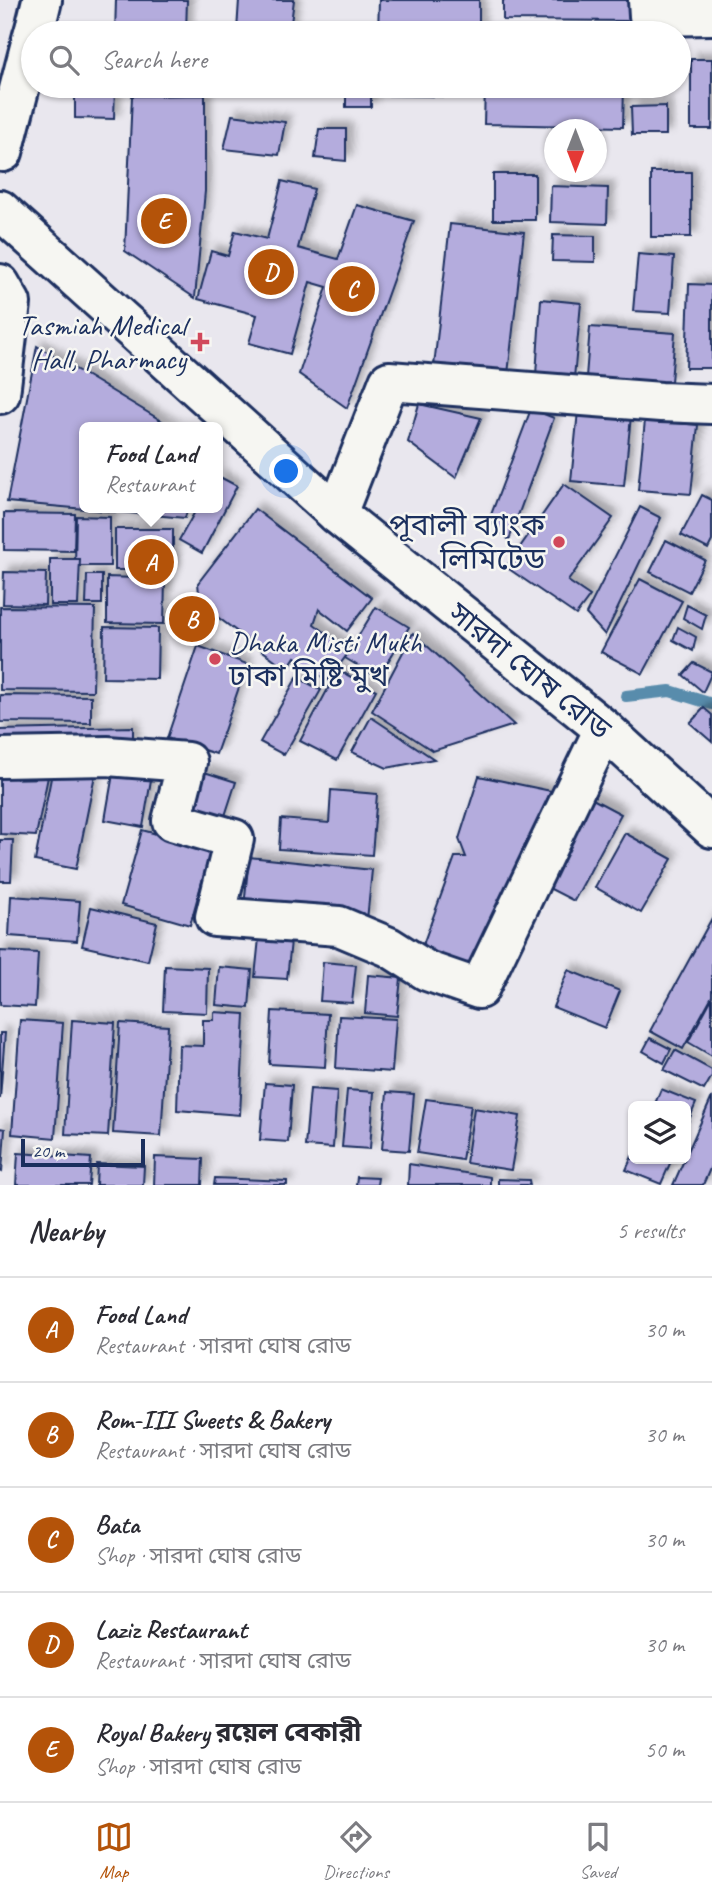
<!DOCTYPE html>
<html lang="en">
<head>
<meta charset="utf-8">
<style>
	body { margin:0; font-family:Caveat,"Noto Sans Bengali",sans-serif; background:#f7f7f7; color:#2b2b33 }
	.controls { position:absolute; right:21px; bottom:21px; display:grid; overflow:hidden; border-radius:10px; box-shadow:0 2px 5px #0004 }
	.controls button { width:63px; height:63px; display:grid; place-items:center; padding:0; border:0; border-bottom:2px solid #e1e1e2; background:#fff; color:#2b2b33; font:35px sans-serif }
	.compass { position:absolute; left:544px; top:119px; width:63px; height:63px; border-radius:50%; background:#fff; box-shadow:0 2px 5px #0004; rotate:180deg }
	.scale { position:absolute; left:21px; bottom:18px; width:124px; box-sizing:border-box; padding-left:7px; border:4px solid #1b2f5e; border-top:0; font-size:19px; line-height:24px; white-space:nowrap; color:#1b2f5e; -webkit-text-stroke:5px #f6f6f2; paint-order:stroke }
	.you { position:absolute; left:287px; top:472px; width:24px; height:24px; margin:-18px; border:5px solid #fff; border-radius:50%; background:#1a73e8; box-shadow:0 0 0 10px #1a73e833 }
	.badge { display:grid; place-items:center; width:46px; height:46px; border-radius:50%; background:#b45309; color:#fff; font-size:23px; font-weight:700 }
	.pin { position:absolute; translate:-50% -50%; border:4px solid #fff; box-shadow:0 2px 7px #0006 }
	.popup { position:absolute; left:79px; top:422px; width:144px; height:91px; box-sizing:border-box; display:grid; place-content:center; border-radius:10px; background:#fff; filter:drop-shadow(0 2px 5px #0005); font-size:23px; white-space:nowrap; color:#7c7c81 }
	.popup b { font-size:26px; color:#2b2b33 }
	.popup::after { content:''; position:absolute; left:50%; top:100%; margin-left:-14px; border:14px solid transparent; border-top-color:#fff }
	.list { margin:0; padding:0; list-style:none }
	h2 { display:flex; justify-content:space-between; align-items:center; height:91px; margin:0; padding:0 28px; font-size:30px }
	h2 small { font-size:23px; font-weight:400; color:#7c7c81 }
	.list li { display:grid; grid-template-columns:46px 1fr auto; gap:21px; align-items:center; box-sizing:border-box; height:105px; padding:0 28px; border-top:2px solid #e1e1e2 }
	.list b { display:block; font-size:26px; white-space:nowrap }
	.list p { margin:0; font-size:23px; white-space:nowrap; color:#7c7c81 }
	.list em { font-size:23px; font-style:normal; color:#7c7c81 }
	.icon { flex:none; width:38px; height:38px; fill:none; stroke:currentColor; stroke-width:2; stroke-linecap:round; stroke-linejoin:round }
	.map { position:relative; flex:none; width:712px; height:1185px; overflow:hidden }
	.search { position:absolute; background:#fff; box-shadow:0 2px 5px #0004; left:21px; right:21px; top:21px; height:77px; display:flex; align-items:center; gap:18px; box-sizing:border-box; padding:0 24px; border-radius:38px; color:#7c7c81; font-size:26px }
	.sheet { height:616px; background:#fff }
	nav { display:flex; justify-content:space-around; align-items:center; box-sizing:border-box; height:98px; border-top:2px solid #e1e1e2; background:#fff; font-size:19px; color:#7c7c81 }
	nav a { display:grid; justify-items:center; gap:4px }
	nav .on { color:#b45309 }
	.map>svg:first-child { display:block }
	.lines { fill:none; stroke-linecap:round; stroke-linejoin:round }
	.stream { stroke:#588cac; stroke-width:12 }
	.building { fill:#b4acdd; stroke:#1b2f5e; stroke-width:2; filter:url(#shadow) }
	.minor-casing { stroke:#1b2f5e; stroke-width:44 }
	.secondary-casing { stroke:#1b2f5e; stroke-width:44 }
	.minor { stroke:#f6f6f2; stroke-width:38 }
	.secondary { stroke:#f6f6f2; stroke-width:38 }
	.poi-dot { fill:#d1495b; stroke:#f6f6f2; stroke-width:2.5 }
	.labels { text-anchor:middle; stroke-width:5; stroke-linejoin:round; paint-order:stroke }
	.poi-label { font-size:30px; fill:#1b2f5e; stroke:#f6f6f2; text-anchor:end }
	.street-label { font-size:30px; fill:#1b2f5e; stroke:#f6f6f2 }
</style>
</head>
<body>
<div class="map">
<svg width="712" height="1185" viewBox="0 0 712 1185">
	<defs>
		<filter id="shadow"><feDropShadow dx="6" dy="-6" stdDeviation="3.5" flood-color="#0004"/></filter>
	</defs>
	<rect width="100%" height="100%" fill="#e9e7ee"/>
	<filter id="ink" filterUnits="userSpaceOnUse"><feTurbulence type="fractalNoise" baseFrequency=".0143" numOctaves="2"/><feDisplacementMap in="SourceGraphic" scale="14" xChannelSelector="R" yChannelSelector="G"/><feConvolveMatrix kernelMatrix="1 2 1 2 8 2 1 2 1" color-interpolation-filters="sRGB"/></filter>
	<g filter="url(#ink)">
		<g class="lines">
			<path class="stream" d="M 626,696 L 670,691 L 712,704"/>
		</g>
		<g class="building">
			<path d="M 116,0 L 187,0 L 186,33 L 115,33 Z"/>
			<path d="M 239,0 L 294,0 L 290,31 L 237,31 Z"/>
			<path d="M 379,0 L 479,0 L 479,33 L 378,33 Z"/>
			<path d="M 503,0 L 635,0 L 635,21 L 503,20 Z"/>
			<rect x="691" y="59" width="21" height="70"/>
			<path d="M 75,86 L 115,86 L 114,119 L 75,118 Z"/>
			<rect x="346" y="86" width="25" height="21"/>
			<path d="M 377,86 L 478,86 L 478,97 L 377,95 Z"/>
			<path d="M 485,86 L 624,86 L 623,127 L 484,124 Z"/>
			<path d="M 205,95 L 205,191 L 195,298 L 125,251 L 132,96 Z"/>
			<path d="M 666,106 L 666,135 L 632,135 L 631,107 Z"/>
			<path d="M 232,115 L 285,122 L 279,155 L 224,149 Z"/>
			<path d="M 319,129 L 346,129 L 346,161 L 315,158 Z"/>
			<rect x="651" y="172" width="40" height="65"/>
			<rect x="493" y="174" width="42" height="46"/>
			<path d="M 282,181 L 314,189 L 298,248 L 338,259 L 357,205 L 414,221 L 347,408 L 299,374 L 327,287 L 310,282 L 290,354 L 249,343 L 257,315 L 198,299 L 211,251 L 228,256 L 235,231 L 267,239 Z"/>
			<path d="M 551,186 L 608,188 L 607,224 L 550,222 Z"/>
			<path d="M 450,224 L 524,232 L 508,374 L 434,366 Z"/>
			<path d="M 553,235 L 595,236 L 595,262 L 552,261 Z"/>
			<path d="M 638,254 L 674,257 L 670,313 L 633,311 Z"/>
			<path d="M 689,284 L 712,285 L 712,368 L 686,368 Z"/>
			<path d="M 541,299 L 581,303 L 574,378 L 536,375 Z"/>
			<path d="M 590,327 L 675,333 L 671,382 L 586,377 Z"/>
			<path d="M 37,346 L 172,427 L 85,427 L 85,508 L 188,508 L 185,518 L 7,502 Z"/>
			<path d="M 419,404 L 481,418 L 456,478 L 408,442 Z"/>
			<path d="M 531,409 L 554,418 L 509,540 L 489,520 Z"/>
			<path d="M 578,411 L 631,416 L 624,486 L 571,481 Z"/>
			<path d="M 645,420 L 698,425 L 691,494 L 638,490 Z"/>
			<path d="M 218,476 L 237,486 L 202,553 L 179,540 L 197,508 L 218,508 Z"/>
			<path d="M 564,484 L 613,518 L 568,581 L 590,596 L 576,615 L 506,567 Z"/>
			<path d="M 702,495 L 712,500 L 712,541 L 708,549 L 681,535 Z"/>
			<path d="M 640,507 L 661,518 L 605,635 L 586,614 Z"/>
			<path d="M 255,509 L 372,598 L 347,631 L 319,609 L 314,624 L 350,651 L 327,681 L 295,657 L 287,669 L 200,604 L 198,583 Z"/>
			<path d="M 4,513 L 75,514 L 74,551 L 4,550 Z"/>
			<path d="M 76,516 L 110,517 L 110,566 L 75,566 Z"/>
			<rect x="115" y="529" width="58" height="41"/>
			<path d="M 666,540 L 705,560 L 689,592 L 650,572 Z"/>
			<path d="M 50,559 L 80,559 L 78,605 L 50,605 Z"/>
			<path d="M 4,572 L 46,573 L 45,605 L 3,604 Z"/>
			<path d="M 87,575 L 102,575 L 102,604 L 86,604 Z"/>
			<path d="M 107,577 L 165,579 L 164,624 L 107,623 Z"/>
			<path d="M 640,579 L 682,601 L 643,674 L 601,652 Z"/>
			<path d="M 687,605 L 706,615 L 702,629 L 683,618 Z"/>
			<path d="M 0,607 L 95,608 L 93,691 L 0,690 Z"/>
			<path d="M 376,607 L 409,627 L 378,678 L 345,658 Z"/>
			<path d="M 104,627 L 158,628 L 157,679 L 103,678 Z"/>
			<path d="M 678,627 L 696,637 L 693,651 L 673,640 Z"/>
			<path d="M 413,633 L 514,725 L 433,751 L 372,711 Z"/>
			<path d="M 198,646 L 247,664 L 216,754 L 167,738 Z"/>
			<path d="M 694,663 L 712,672 L 703,692 L 683,675 Z"/>
			<path d="M 338,670 L 376,690 L 337,760 L 300,741 Z"/>
			<path d="M 297,677 L 321,690 L 284,755 L 260,742 Z"/>
			<path d="M 0,695 L 91,696 L 91,723 L 0,722 Z"/>
			<path d="M 704,708 L 712,715 L 712,742 L 690,723 Z"/>
			<path d="M 371,717 L 434,759 L 387,768 L 352,752 Z"/>
			<path d="M 133,727 L 133,744 L 0,747 L 0,730 Z"/>
			<path d="M 55,757 L 97,765 L 76,869 L 35,861 Z"/>
			<path d="M 0,761 L 51,762 L 36,836 L 0,834 Z"/>
			<path d="M 114,768 L 152,774 L 143,827 L 105,820 Z"/>
			<path d="M 201,771 L 236,782 L 222,825 L 187,814 Z"/>
			<path d="M 479,776 L 551,791 L 470,976 L 426,962 L 424,942 L 455,857 L 466,857 L 459,839 Z"/>
			<path d="M 331,790 L 377,794 L 372,855 L 279,849 L 281,819 L 329,823 Z"/>
			<path d="M 587,796 L 621,814 L 574,901 L 539,883 Z"/>
			<path d="M 142,830 L 211,849 L 190,925 L 121,905 Z"/>
			<path d="M 625,833 L 672,859 L 641,913 L 595,887 Z"/>
			<path d="M 0,840 L 13,840 L 11,881 L 0,881 Z"/>
			<path d="M 249,857 L 372,870 L 367,920 L 244,907 Z"/>
			<path d="M 11,896 L 80,901 L 77,941 L 9,936 Z"/>
			<path d="M 91,907 L 157,923 L 148,961 L 82,946 Z"/>
			<path d="M 712,918 L 712,996 L 683,1049 L 650,1031 Z"/>
			<path d="M 259,938 L 291,941 L 287,979 L 255,977 Z"/>
			<path d="M 0,951 L 38,953 L 35,1007 L 0,1005 Z"/>
			<path d="M 323,962 L 356,965 L 352,1003 L 320,1001 Z"/>
			<path d="M 165,966 L 208,968 L 207,1013 L 163,1011 Z"/>
			<path d="M 219,967 L 252,970 L 249,1008 L 216,1005 Z"/>
			<path d="M 568,970 L 620,991 L 605,1028 L 553,1007 Z"/>
			<path d="M 368,975 L 401,978 L 397,1016 L 365,1013 Z"/>
			<path d="M 712,998 L 712,1056 L 688,1042 Z"/>
			<path d="M 272,1011 L 328,1014 L 325,1067 L 269,1064 Z"/>
			<path d="M 214,1012 L 245,1014 L 240,1115 L 177,1110 L 179,1045 L 203,1046 L 203,1020 L 214,1020 Z"/>
			<path d="M 339,1016 L 396,1019 L 392,1072 L 336,1068 Z"/>
			<path d="M 20,1020 L 63,1023 L 55,1138 L 12,1134 Z"/>
			<path d="M 72,1020 L 115,1023 L 108,1136 L 65,1134 Z"/>
			<path d="M 120,1023 L 168,1026 L 161,1136 L 113,1133 Z"/>
			<path d="M 0,1033 L 5,1033 L 0,1099 Z"/>
			<path d="M 650,1038 L 671,1049 L 664,1063 L 643,1051 Z"/>
			<path d="M 675,1050 L 712,1070 L 712,1076 L 704,1090 L 664,1070 Z"/>
			<path d="M 265,1083 L 292,1085 L 288,1142 L 260,1140 Z"/>
			<path d="M 310,1089 L 337,1091 L 333,1148 L 305,1146 Z"/>
			<path d="M 661,1089 L 696,1103 L 686,1127 L 686,1106 L 654,1106 Z"/>
			<path d="M 347,1090 L 374,1092 L 370,1149 L 342,1147 Z"/>
			<path d="M 387,1092 L 414,1094 L 409,1151 L 382,1149 Z"/>
			<path d="M 712,1097 L 712,1164 L 703,1185 L 673,1185 Z"/>
			<path d="M 426,1099 L 471,1105 L 462,1160 L 417,1153 Z"/>
			<path d="M 474,1108 L 520,1116 L 511,1170 L 466,1163 Z"/>
			<path d="M 0,1128 L 5,1129 L 2,1172 L 0,1171 Z"/>
			<path d="M 18,1153 L 91,1158 L 89,1185 L 16,1185 Z"/>
			<path d="M 633,1154 L 633,1159 L 672,1159 L 661,1184 L 626,1170 Z"/>
			<path d="M 155,1157 L 203,1159 L 202,1185 L 154,1185 Z"/>
			<path d="M 97,1164 L 144,1166 L 143,1185 L 96,1185 Z"/>
			<path d="M 409,1164 L 490,1177 L 490,1185 L 408,1185 Z"/>
			<path d="M 357,1177 L 378,1178 L 377,1185 L 356,1185 Z"/>
			<path d="M 215,1178 L 287,1181 L 287,1185 L 214,1185 Z"/>
			<path d="M 498,1179 L 529,1180 L 530,1185 L 498,1185 Z"/>
		</g>
		<g class="lines">
			<g class="minor-casing">
				<g id="minor">
					<path d="M 648,0 L 649,16 L 712,15"/>
					<path d="M 0,284 L 11,303 L 0,394"/>
					<path d="M 337,514 L 389,381 L 661,402 L 712,404"/>
					<path d="M 0,758 L 107,756 L 187,762 L 172,821 L 234,839 L 215,917 L 339,926 L 389,947 L 427,971 L 479,989 L 604,729"/>
				</g>
			</g>
			<g class="secondary-casing">
				<g id="secondary">
					<path d="M 34,33 L 42,0"/>
					<path d="M 3,152 L 33,35"/>
					<path d="M 0,210 L 337,514 L 604,729 L 712,828"/>
				</g>
			</g>
			<use href="#minor" class="minor"/>
			<use href="#secondary" class="secondary"/>
		</g>
	</g>
	<g class="poi-dot">
		<path d="M196.5 331.5h7v7h7v7h-7v7h-7v-7h-7v-7h7z"/>
		<circle cx="559" cy="542" r="7"/>
		<circle cx="215" cy="659" r="7"/>
	</g>
	<g class="labels">
		<g class="poi-label">
			<text x="186" y="335">Tasmiah Medical<tspan x="186" dy="34">Hall, Pharmacy</tspan></text>
			<text x="545" y="535">পূবালী ব্যাংক<tspan x="545" dy="34">লিমিটেড</tspan></text>
			<text x="229" y="652" text-anchor="start">Dhaka Misti Mukh<tspan x="229" dy="34">ঢাকা মিষ্টি মুখ</tspan></text>
		</g>
		<g class="street-label">
			<text transform="translate(530 671) rotate(39)" y="10">সারদা ঘোষ রোড</text>
		</g>
	</g>
</svg>
<div class="controls">
<button><svg class="icon" aria-label="layers" viewBox="0 0 24 24"><path d="M12 4l9 5-9 5-9-5zM3 14l9 5 9-5"/></svg></button>
</div>
<svg class="compass" viewBox="-18 -18 36 36"><path d="M0-13l5 13h-10z" fill="#e53935"/><path d="M0 13l5-13h-10z" fill="#7c7c81"/></svg>
<div class="scale">20 m</div>
<div class="you"></div>
<div class="pin badge" style="left:151px;top:562px">A</div>
<div class="popup"><b>Food Land</b>Restaurant</div>
<div class="pin badge" style="left:192px;top:619px">B</div>
<div class="pin badge" style="left:352px;top:289px">C</div>
<div class="pin badge" style="left:271px;top:272px">D</div>
<div class="pin badge" style="left:164px;top:221px">E</div>
<div class="search"><svg class="icon" aria-label="search" viewBox="0 0 24 24"><circle cx="10" cy="10" r="6"/><path d="M15 15l6 6"/></svg>Search here</div>
</div>
<section class="sheet">
<h2>Nearby<small>5 results</small></h2>
<ul class="list">
<li><span class="badge">A</span><div><b>Food Land</b><p>Restaurant · সারদা ঘোষ রোড</p></div><em>30 m</em></li>
<li><span class="badge">B</span><div><b>Rom-III Sweets &amp; Bakery</b><p>Restaurant · সারদা ঘোষ রোড</p></div><em>30 m</em></li>
<li><span class="badge">C</span><div><b>Bata</b><p>Shop · সারদা ঘোষ রোড</p></div><em>30 m</em></li>
<li><span class="badge">D</span><div><b>Laziz Restaurant</b><p>Restaurant · সারদা ঘোষ রোড</p></div><em>30 m</em></li>
<li><span class="badge">E</span><div><b>Royal Bakery রয়েল বেকারী</b><p>Shop · সারদা ঘোষ রোড</p></div><em>50 m</em></li>
</ul>
</section>
<nav>
<a class="on"><svg class="icon" aria-label="map" viewBox="0 0 24 24"><path d="M3 6l6-2 6 2 6-2v14l-6 2-6-2-6 2zM9 4v14M15 6v14"/></svg>Map</a>
<a><svg class="icon" aria-label="directions" viewBox="0 0 24 24"><path d="M12 3l9 9-9 9-9-9zM9 14v-3h6M13 9l2 2-2 2"/></svg>Directions</a>
<a><svg class="icon" aria-label="saved" viewBox="0 0 24 24"><path d="M7 4h10v16l-5-4-5 4z"/></svg>Saved</a>
</nav>
</body>
</html>
